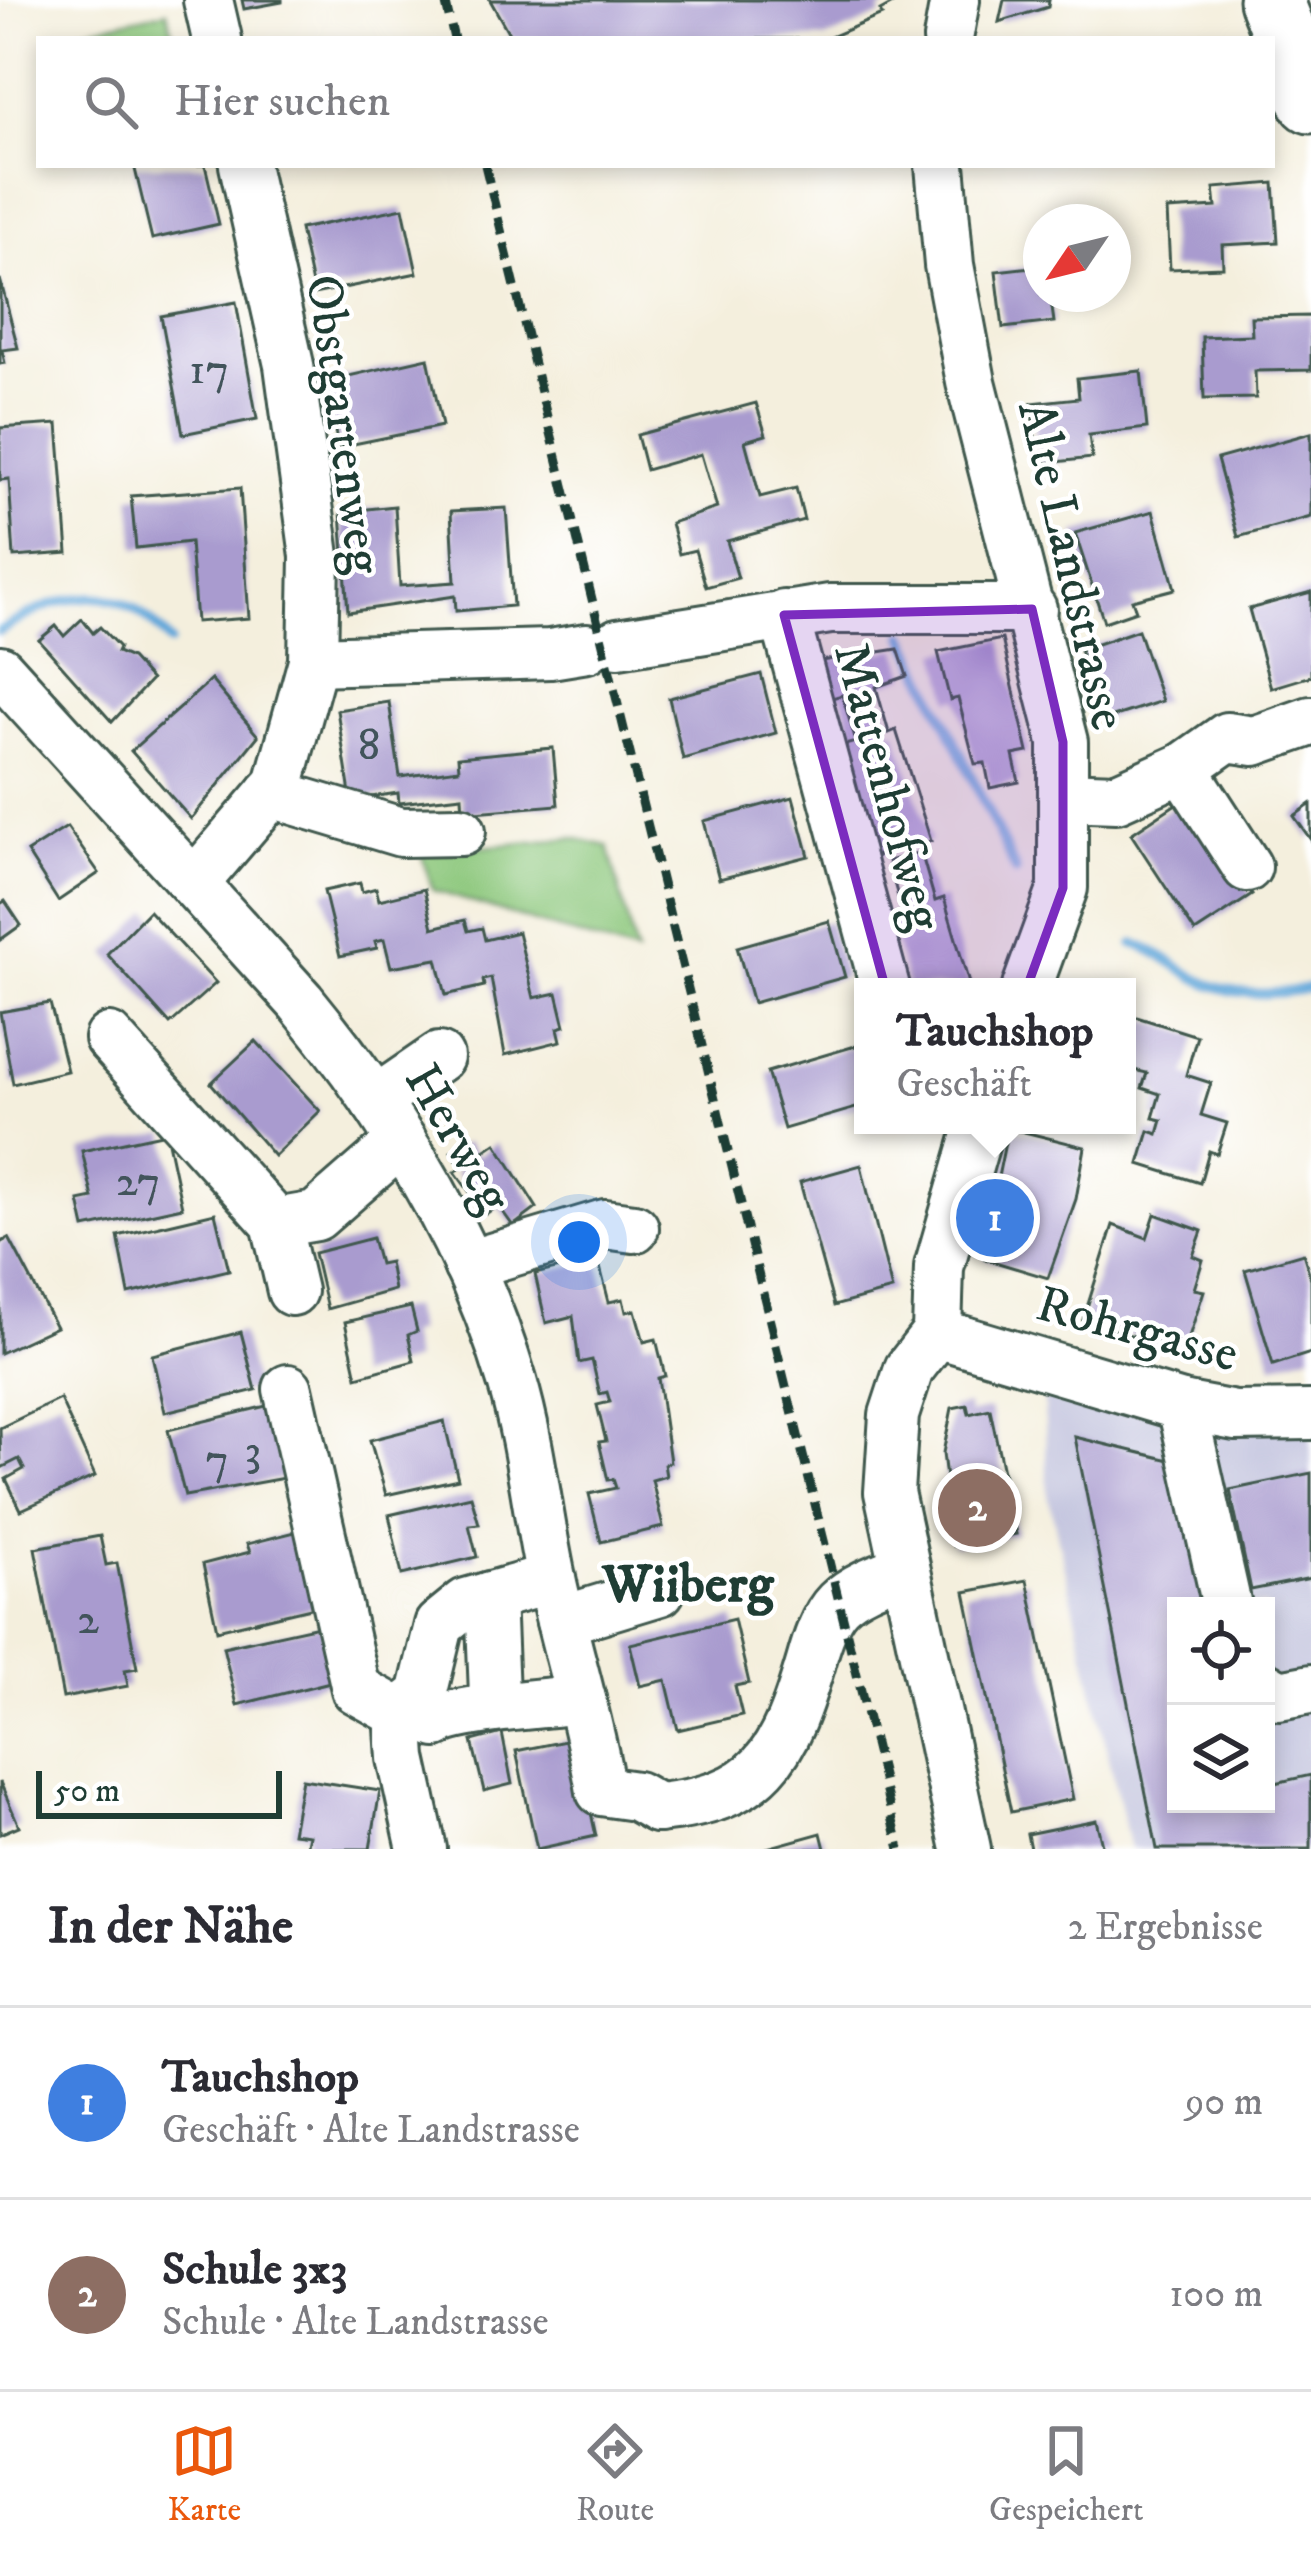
<!DOCTYPE html>
<html lang="de">
<head>
<meta charset="utf-8">
<style>
	body { margin:0; font-family:"IM FELL DW Pica",serif; background:#f7f7f7; color:#2b2b33 }
	.controls { position:absolute; right:36px; bottom:36px; display:grid; overflow:hidden; border-radius:0px; box-shadow:0 6px 18px #0003 }
	.controls button { width:108px; height:108px; display:grid; place-items:center; padding:0; border:0; border-bottom:3px solid #e1e1e2; background:#fff; color:#2b2b33; font:60px sans-serif }
	.compass { position:absolute; left:1023px; top:204px; width:108px; height:108px; border-radius:50%; background:#fff; box-shadow:0 6px 18px #0003; rotate:235deg }
	.scale { position:absolute; left:36px; bottom:30px; width:246px; box-sizing:border-box; padding-left:12px; border:6px solid #1f3d34; border-top:0; font-size:33px; line-height:42px; white-space:nowrap; color:#1f3d34; -webkit-text-stroke:9px #fff; paint-order:stroke }
	.you { position:absolute; left:579px; top:1242px; width:42px; height:42px; margin:-30px; border:9px solid #fff; border-radius:50%; background:#1a73e8; box-shadow:0 0 0 18px #1a73e833 }
	.badge { display:grid; place-items:center; width:78px; height:78px; border-radius:50%; background:#ea580c; color:#fff; font-size:39px; font-weight:700 }
	.pin { position:absolute; translate:-50% -50%; border:6px solid #fff; box-shadow:0 3px 12px #0006 }
	.popup { position:absolute; left:854px; top:978px; width:282px; height:156px; box-sizing:border-box; display:grid; place-content:center; border-radius:0px; background:#fff; filter:drop-shadow(0 3px 9px #0005); font-size:39px; white-space:nowrap; color:#7c7c81 }
	.popup b { font-size:45px; color:#2b2b33 }
	.popup::after { content:''; position:absolute; left:50%; top:100%; margin-left:-24px; border:24px solid transparent; border-top-color:#fff }
	.list { margin:0; padding:0; list-style:none }
	h2 { display:flex; justify-content:space-between; align-items:center; height:156px; margin:0; padding:0 48px; font-size:51px }
	h2 small { font-size:39px; font-weight:400; color:#7c7c81 }
	.list li { display:grid; grid-template-columns:78px 1fr auto; gap:36px; align-items:center; box-sizing:border-box; height:192px; padding:0 48px; border-top:3px solid #e1e1e2 }
	.list b { display:block; font-size:45px; white-space:nowrap }
	.list p { margin:0; font-size:39px; white-space:nowrap; color:#7c7c81 }
	.list em { font-size:39px; font-style:normal; color:#7c7c81 }
	.icon { flex:none; width:66px; height:66px; fill:none; stroke:currentColor; stroke-width:2; stroke-linecap:round; stroke-linejoin:round }
	.map { position:relative; flex:none; width:1311px; height:1849px; overflow:hidden }
	.search { position:absolute; background:#fff; box-shadow:0 6px 18px #0003; left:36px; right:36px; top:36px; height:132px; display:flex; align-items:center; gap:30px; box-sizing:border-box; padding:0 42px; border-radius:0px; color:#7c7c81; font-size:45px }
	.sheet { height:540px; background:#fff }
	nav { display:flex; justify-content:space-around; align-items:center; box-sizing:border-box; height:168px; border-top:3px solid #e1e1e2; background:#fff; font-size:33px; color:#7c7c81 }
	nav a { display:grid; justify-items:center; gap:6px }
	nav .on { color:#ea580c }
	.map>svg:first-child { display:block }
	.industrial { fill:#c1c2dd; fill-rule:evenodd }
	.green { fill:#8cc77c; stroke:#568258; stroke-width:3 }
	.lines { fill:none; stroke-linecap:round; stroke-linejoin:round }
	.stream { stroke:#65a9da; stroke-width:10 }
	.building { fill:#a99bcf }
	.minor-casing { stroke:#3f584d; stroke-width:54 }
	.major-casing { stroke:#3f584d; stroke-width:69 }
	.minor { stroke:#fff; stroke-width:48 }
	.major { stroke:#fff; stroke-width:63 }
	.rail { stroke:#1f3d34; stroke-width:9; stroke-dasharray:18 9; stroke-linecap:butt }
	.marked { fill:#7b2cbf; fill-opacity:0.2; stroke:#7b2cbf; stroke-width:9; stroke-linejoin:round }
	.labels { text-anchor:middle; stroke-width:9; stroke-linejoin:round; paint-order:stroke }
	.number-label { font-size:45px; fill:#42545b }
	.street-label { font-size:51px; fill:#1f3d34; stroke:#fff }
	.neighbourhood-label { font-size:54px; font-weight:bold; fill:#1f3d34; stroke:#fff }
</style>
</head>
<body>
<div class="map">
<svg width="1311" height="1849" viewBox="0 0 1311 1849">
	<rect width="100%" height="100%" fill="#fff"/>
	<filter id="ink" filterUnits="userSpaceOnUse"><feTurbulence type="fractalNoise" baseFrequency=".00833" numOctaves="2"/><feDisplacementMap in="SourceGraphic" scale="24" xChannelSelector="R" yChannelSelector="G"/><feConvolveMatrix kernelMatrix="1 2 1 2 8 2 1 2 1" color-interpolation-filters="sRGB"/></filter>
	<filter id="wash" filterUnits="userSpaceOnUse"><feTurbulence type="fractalNoise" baseFrequency=".004" numOctaves="4" result="noise"/><feDisplacementMap in="SourceGraphic" scale="48" xChannelSelector="R" yChannelSelector="G"/><feGaussianBlur stdDeviation="2.7" result="paint"/><feColorMatrix in="noise" values="0 0 0 0 0 0 0 0 0 0 0 0 0 0 0 0 0 1.4 0 .05"/><feComposite in="paint" operator="in"/></filter>
	<g filter="url(#wash)">
		<rect width="100%" height="100%" fill="#f4efdd"/>
		<path class="industrial" d="M 1042,1362 L 1311,1415 L 1311,1849 L 1130,1849 L 1048,1495 ZM 1176,1606 L 1266,1606 L 1266,1804 L 1176,1804 Z"/>
		<g class="green">
			<path d="M 167,11 L 174,39 L 63,39 L 62,35 Z"/>
			<path d="M 573,838 L 608,846 L 636,954 L 433,890 L 421,853 Z"/>
		</g>
		<g class="lines">
			<g class="stream">
				<path d="M 0,631 C 64,591 118,577 170,642"/>
				<path d="M 905,635 L 1016,871"/>
				<path d="M 1134,944 C 1165,952 1187,978 1217,987 C 1248,997 1280,994 1311,988"/>
			</g>
		</g>
		<g id="blocks">
			<g class="building">
				<path d="M 242,0 L 282,0 L 282,2 L 244,9 Z"/>
				<path d="M 490,0 L 900,0 L 880,11 L 882,15 L 826,39 L 512,39 Z"/>
				<path d="M 1004,0 L 1049,0 L 1048,7 L 999,22 Z"/>
				<path d="M 134,165 L 205,165 L 219,224 L 152,239 Z"/>
				<path d="M 1274,183 L 1278,242 L 1222,245 L 1223,267 L 1170,269 L 1167,210 L 1216,207 L 1214,188 Z"/>
				<path d="M 403,208 L 417,273 L 314,294 L 300,229 Z"/>
				<path d="M 1041,266 L 1041,294 L 1083,297 L 1051,301 L 1054,322 L 1003,328 L 996,271 Z"/>
				<path d="M 0,279 L 18,348 L 2,350 L 5,363 L 0,364 Z"/>
				<path d="M 236,302 L 257,419 L 183,434 L 161,316 Z"/>
				<path d="M 1311,316 L 1311,370 L 1255,371 L 1256,398 L 1204,399 L 1202,337 L 1252,335 L 1251,317 Z"/>
				<path d="M 428,358 L 442,426 L 339,447 L 322,382 Z"/>
				<path d="M 1141,371 L 1147,428 L 1089,435 L 1092,458 L 1038,464 L 1031,403 L 1079,398 L 1077,378 Z"/>
				<path d="M 756,403 L 766,435 L 745,441 L 760,497 L 796,488 L 804,520 L 727,541 L 738,578 L 706,587 L 695,550 L 679,554 L 671,523 L 717,508 L 701,454 L 646,470 L 637,435 Z"/>
				<path d="M 58,424 L 68,553 L 14,557 L 9,479 L 0,480 L 0,428 Z"/>
				<path d="M 1311,433 L 1311,517 L 1238,537 L 1217,459 Z"/>
				<path d="M 240,488 L 249,618 L 196,622 L 190,542 L 136,548 L 131,496 Z"/>
				<path d="M 395,506 L 400,586 L 455,582 L 451,511 L 506,508 L 513,606 L 456,611 L 455,596 L 348,612 L 341,512 Z"/>
				<path d="M 1153,511 L 1175,589 L 1132,600 L 1136,611 L 1104,622 L 1075,533 Z"/>
				<path d="M 1311,592 L 1311,676 L 1271,688 L 1249,609 Z"/>
				<path d="M 82,619 L 93,633 L 100,627 L 119,647 L 117,652 L 131,658 L 151,680 L 112,722 L 39,640 L 56,626 L 64,636 Z"/>
				<path d="M 1138,630 L 1162,701 L 1103,720 L 1080,650 Z"/>
				<path d="M 1002,639 L 1028,752 L 1013,755 L 1019,782 L 990,788 L 985,763 L 975,764 L 958,698 L 950,700 L 938,652 Z"/>
				<path d="M 898,649 L 907,676 L 876,687 L 889,733 L 896,730 L 931,841 L 872,857 L 841,746 L 856,742 L 842,695 L 832,698 L 821,661 Z"/>
				<path d="M 761,674 L 776,733 L 683,759 L 669,698 Z"/>
				<path d="M 211,680 L 258,736 L 191,819 L 131,751 Z"/>
				<path d="M 389,702 L 400,777 L 459,769 L 458,757 L 553,748 L 558,805 L 463,813 L 462,796 L 399,803 L 398,793 L 351,800 L 337,710 Z"/>
				<path d="M 1188,796 L 1252,895 L 1195,932 L 1131,834 Z"/>
				<path d="M 793,797 L 809,856 L 719,879 L 704,821 Z"/>
				<path d="M 1311,804 L 1311,840 L 1294,816 Z"/>
				<path d="M 67,827 L 99,873 L 58,901 L 27,852 Z"/>
				<path d="M 921,852 L 935,901 L 944,898 L 970,987 L 908,987 L 888,916 L 902,911 L 888,861 Z"/>
				<path d="M 360,883 L 362,892 L 376,888 L 379,900 L 424,889 L 433,928 L 465,920 L 468,931 L 482,928 L 485,940 L 518,932 L 534,998 L 557,993 L 565,1026 L 558,1028 L 561,1041 L 505,1055 L 491,978 L 483,980 L 484,986 L 446,995 L 437,959 L 391,967 L 384,939 L 375,941 L 377,948 L 340,956 L 324,891 Z"/>
				<path d="M 5,901 L 21,925 L 0,940 L 0,904 Z"/>
				<path d="M 149,911 L 216,983 L 170,1024 L 107,954 Z"/>
				<path d="M 829,921 L 845,977 L 753,1003 L 737,947 Z"/>
				<path d="M 50,1003 L 67,1071 L 13,1084 L 0,1012 Z"/>
				<path d="M 1127,1014 L 1197,1036 L 1186,1075 L 1211,1083 L 1201,1115 L 1227,1123 L 1217,1154 L 1209,1151 L 1200,1183 L 1139,1164 L 1149,1131 L 1158,1134 L 1162,1120 L 1153,1118 L 1160,1094 L 1142,1088 L 1147,1073 L 1134,1070 L 1132,1079 L 1127,1077 Z"/>
				<path d="M 256,1041 L 320,1111 L 274,1156 L 211,1083 Z"/>
				<path d="M 862,1044 L 863,1106 L 784,1129 L 767,1072 Z"/>
				<path d="M 1008,1128 L 1085,1147 L 1076,1199 L 1048,1278 L 985,1259 L 1006,1183 L 997,1182 Z"/>
				<path d="M 166,1133 L 182,1207 L 85,1228 L 79,1201 L 93,1198 L 82,1151 Z"/>
				<path d="M 466,1142 L 477,1156 L 496,1143 L 537,1208 L 513,1226 L 498,1205 L 486,1214 L 455,1172 L 462,1167 L 451,1152 Z"/>
				<path d="M 861,1165 L 892,1290 L 834,1306 L 800,1182 Z"/>
				<path d="M 215,1213 L 229,1270 L 129,1294 L 118,1236 Z"/>
				<path d="M 1155,1214 L 1202,1231 L 1193,1256 L 1203,1260 L 1194,1289 L 1204,1291 L 1184,1352 L 1083,1320 L 1113,1225 L 1147,1238 Z"/>
				<path d="M 9,1238 L 56,1327 L 0,1353 L 0,1243 Z"/>
				<path d="M 372,1238 L 379,1264 L 389,1262 L 394,1290 L 327,1309 L 314,1253 Z"/>
				<path d="M 1303,1253 L 1311,1279 L 1311,1353 L 1273,1365 L 1245,1270 Z"/>
				<path d="M 598,1259 L 609,1302 L 623,1299 L 626,1312 L 635,1310 L 644,1342 L 656,1339 L 665,1376 L 658,1378 L 670,1462 L 664,1464 L 666,1476 L 652,1480 L 663,1527 L 601,1542 L 589,1494 L 616,1488 L 613,1479 L 608,1480 L 599,1442 L 606,1441 L 597,1405 L 610,1402 L 607,1392 L 600,1394 L 592,1360 L 579,1363 L 573,1316 L 546,1323 L 535,1274 Z"/>
				<path d="M 411,1307 L 417,1331 L 408,1335 L 414,1361 L 357,1377 L 345,1322 Z"/>
				<path d="M 241,1332 L 256,1390 L 165,1412 L 152,1355 Z"/>
				<path d="M 60,1399 L 95,1476 L 21,1510 L 6,1479 L 24,1469 L 19,1459 L 1,1468 L 0,1428 Z"/>
				<path d="M 967,1405 L 969,1414 L 990,1409 L 1016,1534 L 954,1546 L 943,1453 L 952,1408 Z"/>
				<path d="M 266,1406 L 284,1478 L 185,1496 L 168,1430 Z"/>
				<path d="M 444,1421 L 458,1479 L 386,1495 L 370,1440 Z"/>
				<path d="M 1075,1437 L 1178,1462 L 1208,1606 L 1176,1606 L 1176,1804 L 1266,1804 L 1266,1785 L 1311,1775 L 1311,1849 L 1157,1849 Z"/>
				<path d="M 1311,1473 L 1311,1578 L 1251,1590 L 1230,1490 Z"/>
				<path d="M 471,1496 L 479,1524 L 469,1525 L 477,1557 L 402,1575 L 389,1515 Z"/>
				<path d="M 295,1532 L 315,1607 L 217,1630 L 203,1564 L 250,1552 L 247,1544 Z"/>
				<path d="M 100,1536 L 106,1565 L 117,1563 L 137,1668 L 125,1670 L 128,1686 L 63,1698 L 35,1548 Z"/>
				<path d="M 1027,1580 L 1073,1799 L 1011,1812 L 965,1592 Z"/>
				<path d="M 734,1619 L 749,1683 L 735,1686 L 742,1715 L 678,1730 L 666,1680 L 640,1686 L 630,1644 Z"/>
				<path d="M 323,1625 L 330,1682 L 237,1705 L 223,1647 Z"/>
				<path d="M 502,1733 L 512,1784 L 484,1791 L 472,1741 Z"/>
				<path d="M 575,1739 L 596,1836 L 537,1849 L 516,1751 Z"/>
				<path d="M 302,1779 L 380,1791 L 370,1849 L 306,1849 L 309,1835 L 292,1833 Z"/>
				<path d="M 0,1782 L 19,1826 L 0,1834 Z"/>
				<path d="M 1096,1820 L 1103,1849 L 1030,1849 L 1027,1834 Z"/>
				<path d="M 821,1833 L 825,1849 L 768,1849 L 767,1848 Z"/>
			</g>
		</g>
	</g>
	<g filter="url(#ink)">
		<use href="#blocks" fill-opacity="0" stroke="#3f584d" stroke-width="3"/>
		<g class="lines">
			<g class="minor-casing">
				<g id="minor">
					<path d="M 208,0 L 217,39"/>
					<path d="M 948,39 L 955,0"/>
					<path d="M 940,165 L 949,265 L 971,382 L 1063,742 L 1063,888 L 1027,987"/>
					<path d="M 784,615 L 885,987"/>
					<path d="M 618,643 L 830,609 L 1032,609"/>
					<path d="M 313,661 L 550,654 L 587,648"/>
					<path d="M 0,670 L 301,1002 C 392,1113 471,1242 512,1381 C 531,1445 537,1513 551,1578 C 566,1649 589,1719 601,1791 L 636,1796 L 657,1808"/>
					<path d="M 1183,768 L 1227,737 L 1254,741 L 1311,721"/>
					<path d="M 271,793 L 401,832 L 461,831"/>
					<path d="M 1063,796 L 1116,798 L 1183,768 L 1247,867"/>
					<path d="M 196,881 L 279,784 L 313,661 L 315,556 L 289,365 L 244,165"/>
					<path d="M 109,1038 L 276,1223 L 292,1291"/>
					<path d="M 375,1101 L 439,1057"/>
					<path d="M 276,1223 L 316,1216 L 402,1141"/>
					<path d="M 468,1265 L 605,1224 L 634,1228"/>
					<path d="M 937,1333 L 1182,1406 L 1235,1416 L 1311,1415"/>
					<path d="M 288,1389 L 356,1689 L 399,1713"/>
					<path d="M 1182,1406 L 1227,1606"/>
					<path d="M 490,1596 L 494,1695"/>
					<path d="M 561,1621 L 660,1591"/>
					<path d="M 1266,1687 L 1279,1695 L 1311,1689"/>
					<path d="M 399,1713 L 422,1695 L 439,1625 L 466,1603 L 551,1579"/>
					<path d="M 399,1713 L 402,1758 L 422,1849"/>
					<path d="M 436,1723 C 447,1709 553,1703 581,1699"/>
					<path d="M 657,1808 C 762,1798 783,1757 811,1662 C 816,1644 824,1617 838,1603 C 855,1586 883,1577 904,1569"/>
					<path d="M 966,1849 L 889,1492 L 894,1415 L 909,1369 L 937,1333 L 939,1267 L 980,1125"/>
				</g>
			</g>
			<g class="major-casing">
				<path id="major" d="M 1271,0 L 1311,101"/>
			</g>
			<use href="#minor" class="minor"/>
			<use href="#major" class="major"/>
			<g class="rail">
				<path d="M 445,0 L 454,39"/>
				<path d="M 485,165 L 900,1849"/>
			</g>
		</g>
	</g>
	<path class="marked" d="M 1032,609 L 1063,742 L 1063,888 L 992,1084 L 925,1061 L 896,1027 L 784,615 Z"/>
	<g class="labels">
		<g class="number-label">
			<text x="209" y="383">17</text>
			<text x="369" y="759">8</text>
			<text x="138" y="1195">27</text>
			<text x="253" y="1464">3</text>
			<text x="217" y="1473">7</text>
			<text x="88" y="1633">2</text>
		</g>
		<g class="street-label">
			<text transform="translate(346 424) rotate(82)" y="18">Obstgartenweg</text>
			<text transform="translate(1074 565) rotate(77)" y="18">Alte Landstrasse</text>
			<text transform="translate(890 786) rotate(75)" y="18">Mattenhofweg</text>
			<text transform="translate(460 1137) rotate(60)" y="18">Herweg</text>
			<text transform="translate(1138 1327) rotate(15)" y="18">Rohrgasse</text>
		</g>
		<g class="neighbourhood-label">
			<text x="688" y="1601">Wiiberg</text>
		</g>
	</g>
</svg>
<div class="controls">
<button><svg class="icon" aria-label="locate" viewBox="0 0 24 24"><circle cx="12" cy="12" r="6"/><path d="M12 2v4M12 18v4M2 12h4M18 12h4"/></svg></button>
<button><svg class="icon" aria-label="layers" viewBox="0 0 24 24"><path d="M12 4l9 5-9 5-9-5zM3 14l9 5 9-5"/></svg></button>
</div>
<svg class="compass" viewBox="-18 -18 36 36"><path d="M0-13l5 13h-10z" fill="#e53935"/><path d="M0 13l5-13h-10z" fill="#7c7c81"/></svg>
<div class="scale">50 m</div>
<div class="you"></div>
<div class="pin badge" style="left:995px;top:1218px;background:#3f7fe0">1</div>
<div class="popup"><b>Tauchshop</b>Geschäft</div>
<div class="pin badge" style="left:977px;top:1508px;background:#8d6e63">2</div>
<div class="search"><svg class="icon" aria-label="search" viewBox="0 0 24 24"><circle cx="10" cy="10" r="6"/><path d="M15 15l6 6"/></svg>Hier suchen</div>
</div>
<section class="sheet">
<h2>In der Nähe<small>2 Ergebnisse</small></h2>
<ul class="list">
<li><span class="badge" style="background:#3f7fe0">1</span><div><b>Tauchshop</b><p>Geschäft · Alte Landstrasse</p></div><em>90 m</em></li>
<li><span class="badge" style="background:#8d6e63">2</span><div><b>Schule 3x3</b><p>Schule · Alte Landstrasse</p></div><em>100 m</em></li>
</ul>
</section>
<nav>
<a class="on"><svg class="icon" aria-label="map" viewBox="0 0 24 24"><path d="M3 6l6-2 6 2 6-2v14l-6 2-6-2-6 2zM9 4v14M15 6v14"/></svg>Karte</a>
<a><svg class="icon" aria-label="directions" viewBox="0 0 24 24"><path d="M12 3l9 9-9 9-9-9zM9 14v-3h6M13 9l2 2-2 2"/></svg>Route</a>
<a><svg class="icon" aria-label="saved" viewBox="0 0 24 24"><path d="M7 4h10v16l-5-4-5 4z"/></svg>Gespeichert</a>
</nav>
</body>
</html>
